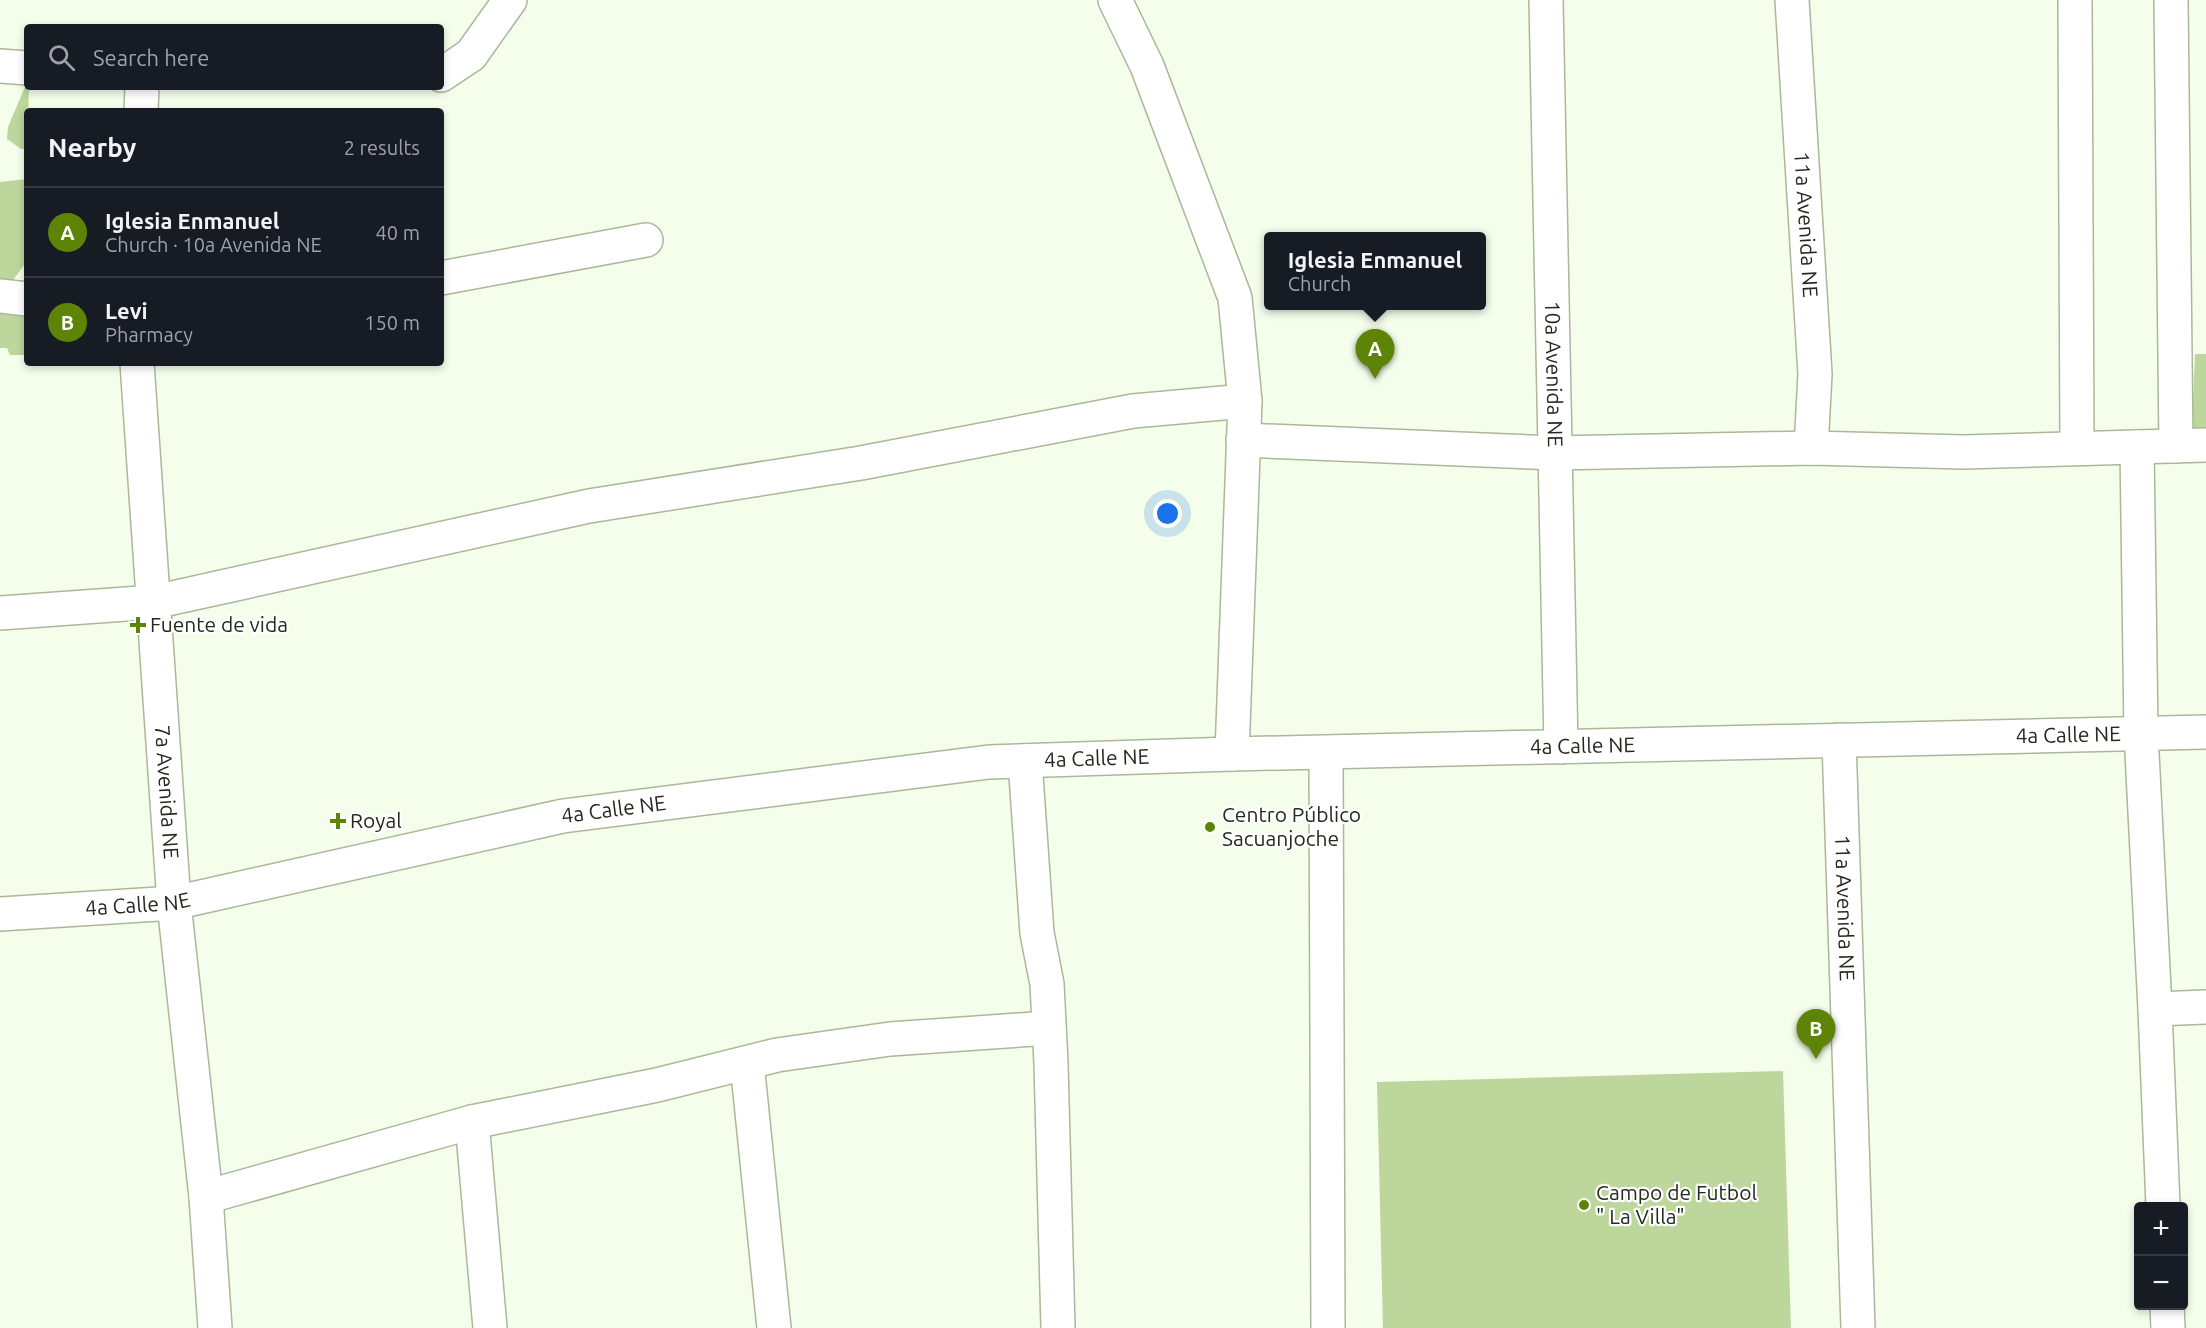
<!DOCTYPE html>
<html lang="en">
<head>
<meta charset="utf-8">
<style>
	body { margin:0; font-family:Ubuntu,sans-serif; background:#20242c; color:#f1f3f6 }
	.controls { position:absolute; right:18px; bottom:18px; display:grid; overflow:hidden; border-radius:6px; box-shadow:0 3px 9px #0003 }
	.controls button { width:54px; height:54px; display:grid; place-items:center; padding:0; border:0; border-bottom:2px solid #363941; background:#171b24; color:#f1f3f6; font:30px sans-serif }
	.you { position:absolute; left:1168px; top:514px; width:21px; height:21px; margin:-15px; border:4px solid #fff; border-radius:50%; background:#1a73e8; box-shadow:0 0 0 9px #1a73e833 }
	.badge { display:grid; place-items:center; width:39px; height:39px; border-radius:50%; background:#5d8407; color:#fff; font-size:20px; font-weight:700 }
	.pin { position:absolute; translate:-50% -50px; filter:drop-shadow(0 2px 3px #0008) }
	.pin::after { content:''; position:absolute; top:32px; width:21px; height:18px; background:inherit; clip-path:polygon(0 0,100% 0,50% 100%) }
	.popup { position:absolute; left:1264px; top:232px; width:222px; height:78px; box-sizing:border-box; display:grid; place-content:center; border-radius:6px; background:#171b24; filter:drop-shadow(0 2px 4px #0005); font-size:20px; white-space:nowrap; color:#9ea1a6 }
	.popup b { font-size:22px; color:#f1f3f6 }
	.popup::after { content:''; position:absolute; left:50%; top:100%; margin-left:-12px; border:12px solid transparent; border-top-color:#171b24 }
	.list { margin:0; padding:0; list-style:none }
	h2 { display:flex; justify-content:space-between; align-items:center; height:78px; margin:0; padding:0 24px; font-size:26px }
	h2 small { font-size:20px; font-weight:400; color:#9ea1a6 }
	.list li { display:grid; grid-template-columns:39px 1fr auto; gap:18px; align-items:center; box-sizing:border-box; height:90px; padding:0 24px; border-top:2px solid #363941 }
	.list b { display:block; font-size:22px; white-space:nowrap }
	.list p { margin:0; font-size:20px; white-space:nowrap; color:#9ea1a6 }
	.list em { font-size:20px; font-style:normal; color:#9ea1a6 }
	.icon { flex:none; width:33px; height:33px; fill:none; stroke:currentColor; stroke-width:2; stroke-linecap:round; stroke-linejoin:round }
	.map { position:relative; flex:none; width:2206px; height:1328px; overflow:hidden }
	.search { position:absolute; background:#171b24; box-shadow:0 3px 9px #0003; left:24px; top:24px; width:420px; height:66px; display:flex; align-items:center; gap:15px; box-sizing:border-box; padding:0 21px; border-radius:6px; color:#9ea1a6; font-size:22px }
	.panel { position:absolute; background:#171b24; box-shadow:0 3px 9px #0003; left:24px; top:108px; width:420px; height:258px; border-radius:6px }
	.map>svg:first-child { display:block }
	.green { fill:#bcd69c }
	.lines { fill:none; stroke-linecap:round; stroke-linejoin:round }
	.minor-casing { stroke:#aab89a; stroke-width:36 }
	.minor { stroke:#fff; stroke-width:33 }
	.poi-dot { fill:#5d8407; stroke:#fff; stroke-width:2 }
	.labels { text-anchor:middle; stroke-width:4.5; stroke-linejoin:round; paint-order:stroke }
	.street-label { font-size:21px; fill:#242a1e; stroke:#fff }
	.poi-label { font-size:21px; fill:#242a1e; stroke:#fff; text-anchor:start }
</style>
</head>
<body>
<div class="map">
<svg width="2206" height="1328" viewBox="0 0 2206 1328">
	<rect width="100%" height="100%" fill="#f5feeb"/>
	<g class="green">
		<path d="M 25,87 L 29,87 L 27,149 L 21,149 L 7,139 L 8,127 Z"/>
		<path d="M 27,179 L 27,261 L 11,283 L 0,282 L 0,182 Z"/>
		<path d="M 0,304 L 27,306 L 27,355 L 10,355 L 7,348 L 0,348 Z"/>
		<path d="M 2195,354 L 2206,354 L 2206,430 L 2192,430 Z"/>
		<path d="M 1783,1071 L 1791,1328 L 1383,1328 L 1377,1082 Z"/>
	</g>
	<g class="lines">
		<g class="minor-casing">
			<g id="minor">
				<path d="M 1115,0 L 1147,66 L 1235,298 L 1245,401 L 1232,754"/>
				<path id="s1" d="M 1546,0 L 1561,747"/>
				<path id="s2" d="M 1792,0 L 1815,374 L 1811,448"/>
				<path d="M 2075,0 L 2077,447"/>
				<path d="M 2171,0 L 2176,446"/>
				<path d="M 0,66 L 27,68"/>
				<path d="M 441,75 L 471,55 L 510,0"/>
				<path d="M 141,111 L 142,87"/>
				<path d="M 441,278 L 646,240"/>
				<path d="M 0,296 L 27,299"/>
				<path id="s3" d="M 137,363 L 174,903 L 206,1197 L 215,1328"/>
				<path d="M 1243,440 L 1555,453 L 1811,448 L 1964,452 L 2206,445"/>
				<path d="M 2137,447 L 2141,733 L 2155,1009 L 2163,1206"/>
				<path d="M 0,613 L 154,602 L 589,506 L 861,463 L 1133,411 L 1245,401"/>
				<path id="s4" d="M 1839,740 L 1858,1328"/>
				<path d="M 1326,753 L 1328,1328"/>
				<path d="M 1025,761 L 1037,933 L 1047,984 L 1051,1063 L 1058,1328"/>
				<path id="s5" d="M 0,914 L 174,903 L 563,816 L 989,762 L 1232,754 L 2206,732"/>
				<path d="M 2155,1009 L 2206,1007"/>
				<path d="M 747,1063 L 774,1328"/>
				<path d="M 472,1122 L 490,1328"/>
				<path d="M 206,1197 L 472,1122 L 657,1085 L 777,1055 L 890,1039 L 1049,1028"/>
				<path d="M 2167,1306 L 2168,1328"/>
			</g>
		</g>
		<use href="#minor" class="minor"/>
	</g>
	<g class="poi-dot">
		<path d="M135 616h6v6h6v6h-6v6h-6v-6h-6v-6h6z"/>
		<path d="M335 812h6v6h6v6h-6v6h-6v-6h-6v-6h6z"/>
		<circle cx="1210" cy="827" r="6"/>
		<circle cx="1584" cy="1205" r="6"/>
	</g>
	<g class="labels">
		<g class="street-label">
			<text dy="7" stroke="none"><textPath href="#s2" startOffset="225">11a Avenida NE</textPath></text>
			<text dy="7" stroke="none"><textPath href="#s1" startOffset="374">10a Avenida NE</textPath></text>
			<text dy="7" stroke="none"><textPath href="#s5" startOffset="2082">4a Calle NE</textPath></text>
			<text dy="7" stroke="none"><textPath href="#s5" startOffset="1596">4a Calle NE</textPath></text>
			<text dy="7" stroke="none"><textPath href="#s5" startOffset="1110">4a Calle NE</textPath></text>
			<text dy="7" stroke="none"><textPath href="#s3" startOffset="430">7a Avenida NE</textPath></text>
			<text dy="7" stroke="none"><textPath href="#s5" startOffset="624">4a Calle NE</textPath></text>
			<text dy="7" stroke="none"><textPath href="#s5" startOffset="138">4a Calle NE</textPath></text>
			<text dy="7" stroke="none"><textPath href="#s4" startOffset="168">11a Avenida NE</textPath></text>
		</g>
		<g class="poi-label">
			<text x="150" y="632">Fuente de vida</text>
			<text x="1222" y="822">Centro Público<tspan x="1222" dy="24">Sacuanjoche</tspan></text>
			<text x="350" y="828">Royal</text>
			<text x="1596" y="1200">Campo de Futbol<tspan x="1596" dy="24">" La Villa"</tspan></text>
		</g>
	</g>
</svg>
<div class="controls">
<button>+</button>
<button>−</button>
</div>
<div class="you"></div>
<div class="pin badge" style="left:1375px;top:379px">A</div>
<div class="popup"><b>Iglesia Enmanuel</b>Church</div>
<div class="pin badge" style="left:1816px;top:1059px">B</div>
<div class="search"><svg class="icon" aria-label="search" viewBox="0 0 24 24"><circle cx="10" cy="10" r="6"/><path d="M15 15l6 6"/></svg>Search here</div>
<section class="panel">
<h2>Nearby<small>2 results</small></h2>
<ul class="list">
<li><span class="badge">A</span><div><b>Iglesia Enmanuel</b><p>Church · 10a Avenida NE</p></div><em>40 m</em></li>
<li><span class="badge">B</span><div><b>Levi</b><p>Pharmacy</p></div><em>150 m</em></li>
</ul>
</section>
</div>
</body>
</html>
